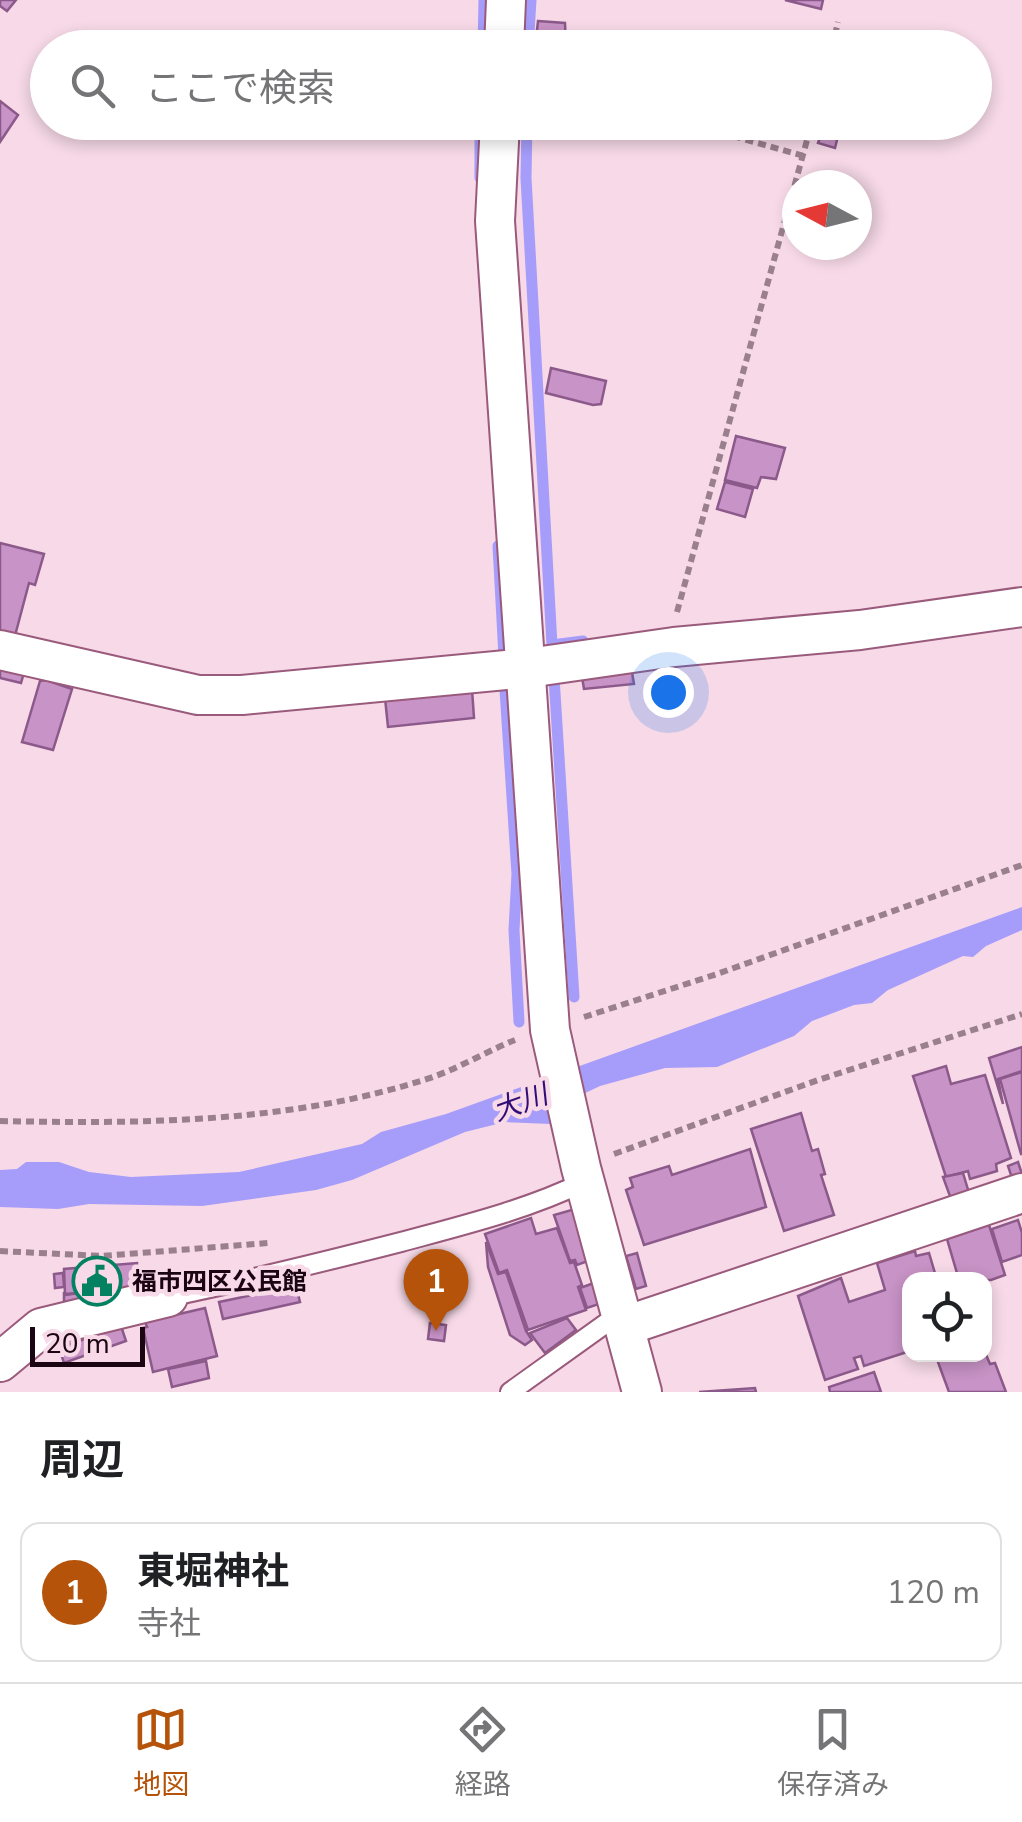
<!DOCTYPE html>
<html lang="ja">
<head>
<meta charset="utf-8">
<style>
	body { margin:0; font-family:"Nunito Sans","Noto Sans JP",sans-serif; background:#f2f2f2; color:#202124 }
	.controls { position:absolute; right:30px; bottom:30px; display:grid; overflow:hidden; border-radius:20px; box-shadow:0 5px 15px #0003 }
	.controls button { width:90px; height:90px; display:grid; place-items:center; padding:0; border:0; border-bottom:2px solid #e0e0e0; background:#fff; color:#202124; font:50px sans-serif }
	.compass { position:absolute; left:782px; top:170px; width:90px; height:90px; border-radius:50%; background:#fff; box-shadow:0 5px 15px #0003; rotate:277deg }
	.scale { position:absolute; left:30px; bottom:25px; width:115px; box-sizing:border-box; padding-left:10px; border:5px solid #1c0512; border-top:0; font-size:28px; line-height:35px; white-space:nowrap; color:#1c0512; -webkit-text-stroke:8px #f7d9e7; paint-order:stroke }
	.you { position:absolute; left:668px; top:692px; width:35px; height:35px; margin:-25px; border:8px solid #fff; border-radius:50%; background:#1a73e8; box-shadow:0 0 0 15px #1a73e833 }
	.badge { display:grid; place-items:center; width:65px; height:65px; border-radius:50%; background:#b45309; color:#fff; font-size:32px; font-weight:700 }
	.pin { position:absolute; translate:-50% -82px; filter:drop-shadow(0 2px 5px #0008) }
	.pin::after { content:''; position:absolute; top:52px; width:35px; height:30px; background:inherit; clip-path:polygon(0 0,100% 0,50% 100%) }
	.list { margin:0; padding:0; list-style:none }
	h2 { display:flex; justify-content:space-between; align-items:center; height:130px; margin:0; padding:0 40px; font-size:42px }
	h2 small { font-size:32px; font-weight:400; color:#757577 }
	.list li { display:grid; grid-template-columns:65px 1fr auto; gap:30px; align-items:center; box-sizing:border-box; height:140px; margin:0 20px 20px; padding:0 20px; border:2px solid #e0e0e0; border-radius:20px }
	.list b { display:block; font-size:38px; white-space:nowrap }
	.list p { margin:0; font-size:32px; white-space:nowrap; color:#757577 }
	.list em { font-size:32px; font-style:normal; color:#757577 }
	.icon { flex:none; width:55px; height:55px; fill:none; stroke:currentColor; stroke-width:2; stroke-linecap:round; stroke-linejoin:round }
	.map { position:relative; flex:none; width:1022px; height:1392px; overflow:hidden }
	.search { position:absolute; background:#fff; box-shadow:0 5px 15px #0003; left:30px; right:30px; top:30px; height:110px; display:flex; align-items:center; gap:25px; box-sizing:border-box; padding:0 35px; border-radius:55px; color:#757577; font-size:38px }
	.sheet { height:290px; background:#fff }
	nav { display:flex; justify-content:space-around; align-items:center; box-sizing:border-box; height:140px; border-top:2px solid #e0e0e0; background:#fff; font-size:28px; color:#757577 }
	nav a { display:grid; justify-items:center; gap:5px }
	nav .on { color:#b45309 }
	.map>svg:first-child { display:block }
	.water { fill:#a69cfa }
	.lines { fill:none; stroke-linecap:round; stroke-linejoin:round }
	.stream { stroke:#a69cfa; stroke-width:11 }
	.building { fill:#c893c6; stroke:#8b598a; stroke-width:2.5 }
	.lane-casing { stroke:#9a5a7c; stroke-width:22 }
	.street-casing { stroke:#9a5a7c; stroke-width:42 }
	.path { stroke:#9a7f8d; stroke-width:6; stroke-dasharray:8 5; stroke-linecap:butt }
	.lane { stroke:#fff; stroke-width:18 }
	.street { stroke:#fff; stroke-width:38 }
	.labels { text-anchor:middle; stroke-width:9; stroke-linejoin:round; paint-order:stroke }
	.poi-label { font-size:25px; font-weight:bold; fill:#1c0512; stroke:#f7d9e7; text-anchor:start }
	.water-label { font-size:28px; font-style:italic; fill:#310d77; stroke:#f7d9e7 }
</style>
</head>
<body>
<div class="map">
<svg width="1022" height="1392" viewBox="0 0 1022 1392">
	<rect width="100%" height="100%" fill="#f7d9e7"/>
	<path class="water" d="M 1022,907 L 1022,930 L 986,946 L 973,957 L 963,956 L 888,990 L 872,1003 L 854,1005 L 812,1021 L 794,1036 L 717,1067 L 665,1068 L 600,1086 L 579,1096 L 551,1124 L 505,1122 L 465,1132 L 352,1180 L 316,1190 L 202,1206 L 89,1204 L 58,1209 L 0,1207 L 0,1170 L 17,1169 L 26,1162 L 59,1162 L 89,1172 L 131,1177 L 239,1172 L 362,1144 L 381,1132 L 446,1114 Z"/>
	<g class="lines">
		<g class="stream">
			<path d="M 483,48 L 484,0"/>
			<path d="M 528,48 L 531,0"/>
			<path d="M 527,122 L 526,178 L 552,645 L 583,641"/>
			<path d="M 480,178 L 480,122"/>
			<path d="M 498,546 L 504,657"/>
			<path d="M 554,677 L 574,997"/>
			<path d="M 505,690 L 517,874 L 514,930 L 519,1022"/>
		</g>
	</g>
	<g class="building">
		<path d="M 0,0 L 16,0 L 7,11 L 0,6 Z"/>
		<path d="M 785,0 L 823,0 L 821,9 Z"/>
		<path d="M 538,21 L 565,23 L 566,48 L 535,48 Z"/>
		<path d="M 0,101 L 18,115 L 0,142 Z"/>
		<path d="M 399,122 L 410,122 L 405,137 L 395,135 Z"/>
		<path d="M 825,123 L 840,128 L 835,148 L 818,143 Z"/>
		<path d="M 551,368 L 606,381 L 601,404 L 593,405 L 546,393 Z"/>
		<path d="M 736,436 L 785,448 L 776,479 L 761,477 L 757,488 L 725,480 Z"/>
		<path d="M 725,482 L 753,489 L 745,517 L 717,509 Z"/>
		<path d="M 0,543 L 44,554 L 35,585 L 29,583 L 12,647 L 0,644 Z"/>
		<path d="M 0,664 L 25,669 L 21,683 L 0,678 Z"/>
		<path d="M 632,672 L 634,684 L 584,689 L 582,677 Z"/>
		<path d="M 46,680 L 72,689 L 53,750 L 22,742 L 40,681 Z"/>
		<path d="M 472,689 L 474,718 L 388,727 L 385,698 Z"/>
		<path d="M 1022,1047 L 1022,1071 L 998,1079 L 1003,1104 L 989,1058 Z"/>
		<path d="M 946,1066 L 951,1084 L 985,1075 L 1011,1158 L 996,1164 L 997,1171 L 970,1179 L 968,1171 L 946,1177 L 913,1076 Z"/>
		<path d="M 1022,1072 L 1022,1154 L 1021,1154 L 1000,1079 Z"/>
		<path d="M 801,1113 L 812,1151 L 818,1149 L 825,1174 L 821,1175 L 834,1215 L 784,1231 L 751,1129 Z"/>
		<path d="M 750,1149 L 766,1207 L 644,1245 L 626,1190 L 633,1187 L 630,1178 L 669,1166 L 672,1175 Z"/>
		<path d="M 1018,1162 L 1022,1174 L 1012,1178 L 1008,1166 Z"/>
		<path d="M 963,1173 L 969,1193 L 951,1199 L 943,1177 Z"/>
		<path d="M 575,1209 L 588,1261 L 577,1265 L 575,1260 L 570,1261 L 554,1215 Z"/>
		<path d="M 531,1218 L 536,1234 L 557,1228 L 570,1263 L 574,1262 L 582,1285 L 578,1287 L 586,1310 L 528,1330 L 507,1270 L 499,1273 L 485,1234 Z"/>
		<path d="M 1018,1220 L 1022,1233 L 1022,1255 L 1002,1262 L 992,1229 Z"/>
		<path d="M 989,1225 L 1005,1275 L 991,1280 L 959,1280 L 947,1239 Z"/>
		<path d="M 486,1242 L 498,1274 L 506,1272 L 526,1331 L 532,1340 L 525,1345 L 510,1335 L 488,1267 Z"/>
		<path d="M 915,1251 L 916,1256 L 929,1253 L 937,1280 L 910,1280 L 910,1351 L 864,1366 L 861,1356 L 854,1358 L 858,1369 L 825,1380 L 798,1296 L 841,1278 L 849,1302 L 885,1290 L 877,1263 Z"/>
		<path d="M 637,1253 L 646,1286 L 636,1289 L 626,1256 Z"/>
		<path d="M 137,1263 L 138,1288 L 65,1294 L 64,1269 Z"/>
		<path d="M 160,1270 L 161,1281 L 142,1283 L 141,1271 Z"/>
		<path d="M 63,1273 L 64,1287 L 55,1288 L 54,1274 Z"/>
		<path d="M 594,1283 L 599,1304 L 587,1308 L 580,1288 Z"/>
		<path d="M 296,1286 L 300,1302 L 223,1319 L 219,1302 Z"/>
		<path d="M 64,1292 L 65,1295 L 79,1293 L 79,1300 L 64,1302 Z"/>
		<path d="M 205,1308 L 217,1356 L 153,1372 L 143,1328 L 147,1327 L 145,1322 Z"/>
		<path d="M 567,1318 L 576,1330 L 545,1353 L 530,1333 Z"/>
		<path d="M 430,1323 L 446,1325 L 444,1341 L 428,1339 Z"/>
		<path d="M 121,1326 L 126,1341 L 64,1363 L 59,1348 Z"/>
		<path d="M 984,1350 L 990,1364 L 995,1363 L 1006,1392 L 949,1392 L 935,1354 L 984,1354 Z"/>
		<path d="M 206,1361 L 209,1378 L 172,1387 L 168,1369 Z"/>
		<path d="M 874,1372 L 881,1392 L 830,1392 L 829,1387 Z"/>
		<path d="M 755,1388 L 756,1392 L 699,1392 Z"/>
	</g>
	<g class="lines">
		<g class="lane-casing">
			<g id="lane">
				<path d="M 168,1297 C 246,1281 323,1262 401,1242 C 464,1225 526,1210 584,1182"/>
				<path d="M 510,1392 L 605,1324 L 622,1316"/>
			</g>
		</g>
		<g class="street-casing">
			<g id="street">
				<path d="M 504,48 L 506,0"/>
				<path d="M 500,122 L 495,221 L 550,1030 L 581,1168 L 642,1392"/>
				<path d="M 0,650 L 198,695 L 242,695 L 528,668 L 674,647 L 860,630 L 1022,607"/>
				<path d="M 625,1326 L 1022,1193"/>
				<path d="M 0,1362 L 41,1328 L 168,1297"/>
			</g>
		</g>
		<g class="path">
			<path d="M 832,48 L 838,22"/>
			<path d="M 683,122 L 804,156"/>
			<path d="M 677,612 L 812,122"/>
			<path d="M 584,1017 L 717,974 L 1022,865"/>
			<path d="M 0,1121 C 143,1124 287,1123 424,1080 C 456,1070 485,1052 515,1040"/>
			<path d="M 614,1154 L 818,1080 L 1022,1014"/>
			<path d="M 0,1251 L 102,1256 L 268,1243"/>
		</g>
		<use href="#lane" class="lane"/>
		<use href="#street" class="street"/>
	</g>
	<defs>
		<g id="civic-ring" transform="scale(2.5)"><circle r="9.5" fill="#f7d9e7" stroke="#038160" stroke-width="1.5"/><path d="M-.6-6.5H3V-4.5H.6V-3L4-1V1h2V6H-6V1h2V-1L-.6-3ZM-1.2 2.5V6h2.4V2.5Z" fill="#038160"/></g>
	</defs>
	<g fill-rule="evenodd">
		<use href="#civic-ring" x="97" y="1281"/>
	</g>
	<g class="labels">
		<g class="poi-label">
			<text x="132" y="1290">福市四区公民館</text>
		</g>
		<g class="water-label">
			<text transform="translate(520 1102) rotate(-20)" y="10">大川</text>
		</g>
	</g>
</svg>
<div class="controls">
<button><svg class="icon" aria-label="locate" viewBox="0 0 24 24"><circle cx="12" cy="12" r="6"/><path d="M12 2v4M12 18v4M2 12h4M18 12h4"/></svg></button>
</div>
<svg class="compass" viewBox="-18 -18 36 36"><path d="M0-13l5 13h-10z" fill="#e53935"/><path d="M0 13l5-13h-10z" fill="#757577"/></svg>
<div class="scale">20 m</div>
<div class="you"></div>
<div class="pin badge" style="left:436px;top:1331px">1</div>
<div class="search"><svg class="icon" aria-label="search" viewBox="0 0 24 24"><circle cx="10" cy="10" r="6"/><path d="M15 15l6 6"/></svg>ここで検索</div>
</div>
<section class="sheet">
<h2>周辺<small></small></h2>
<ul class="list">
<li><span class="badge">1</span><div><b>東堀神社</b><p>寺社</p></div><em>120 m</em></li>
</ul>
</section>
<nav>
<a class="on"><svg class="icon" aria-label="map" viewBox="0 0 24 24"><path d="M3 6l6-2 6 2 6-2v14l-6 2-6-2-6 2zM9 4v14M15 6v14"/></svg>地図</a>
<a><svg class="icon" aria-label="directions" viewBox="0 0 24 24"><path d="M12 3l9 9-9 9-9-9zM9 14v-3h6M13 9l2 2-2 2"/></svg>経路</a>
<a><svg class="icon" aria-label="saved" viewBox="0 0 24 24"><path d="M7 4h10v16l-5-4-5 4z"/></svg>保存済み</a>
</nav>
</body>
</html>
